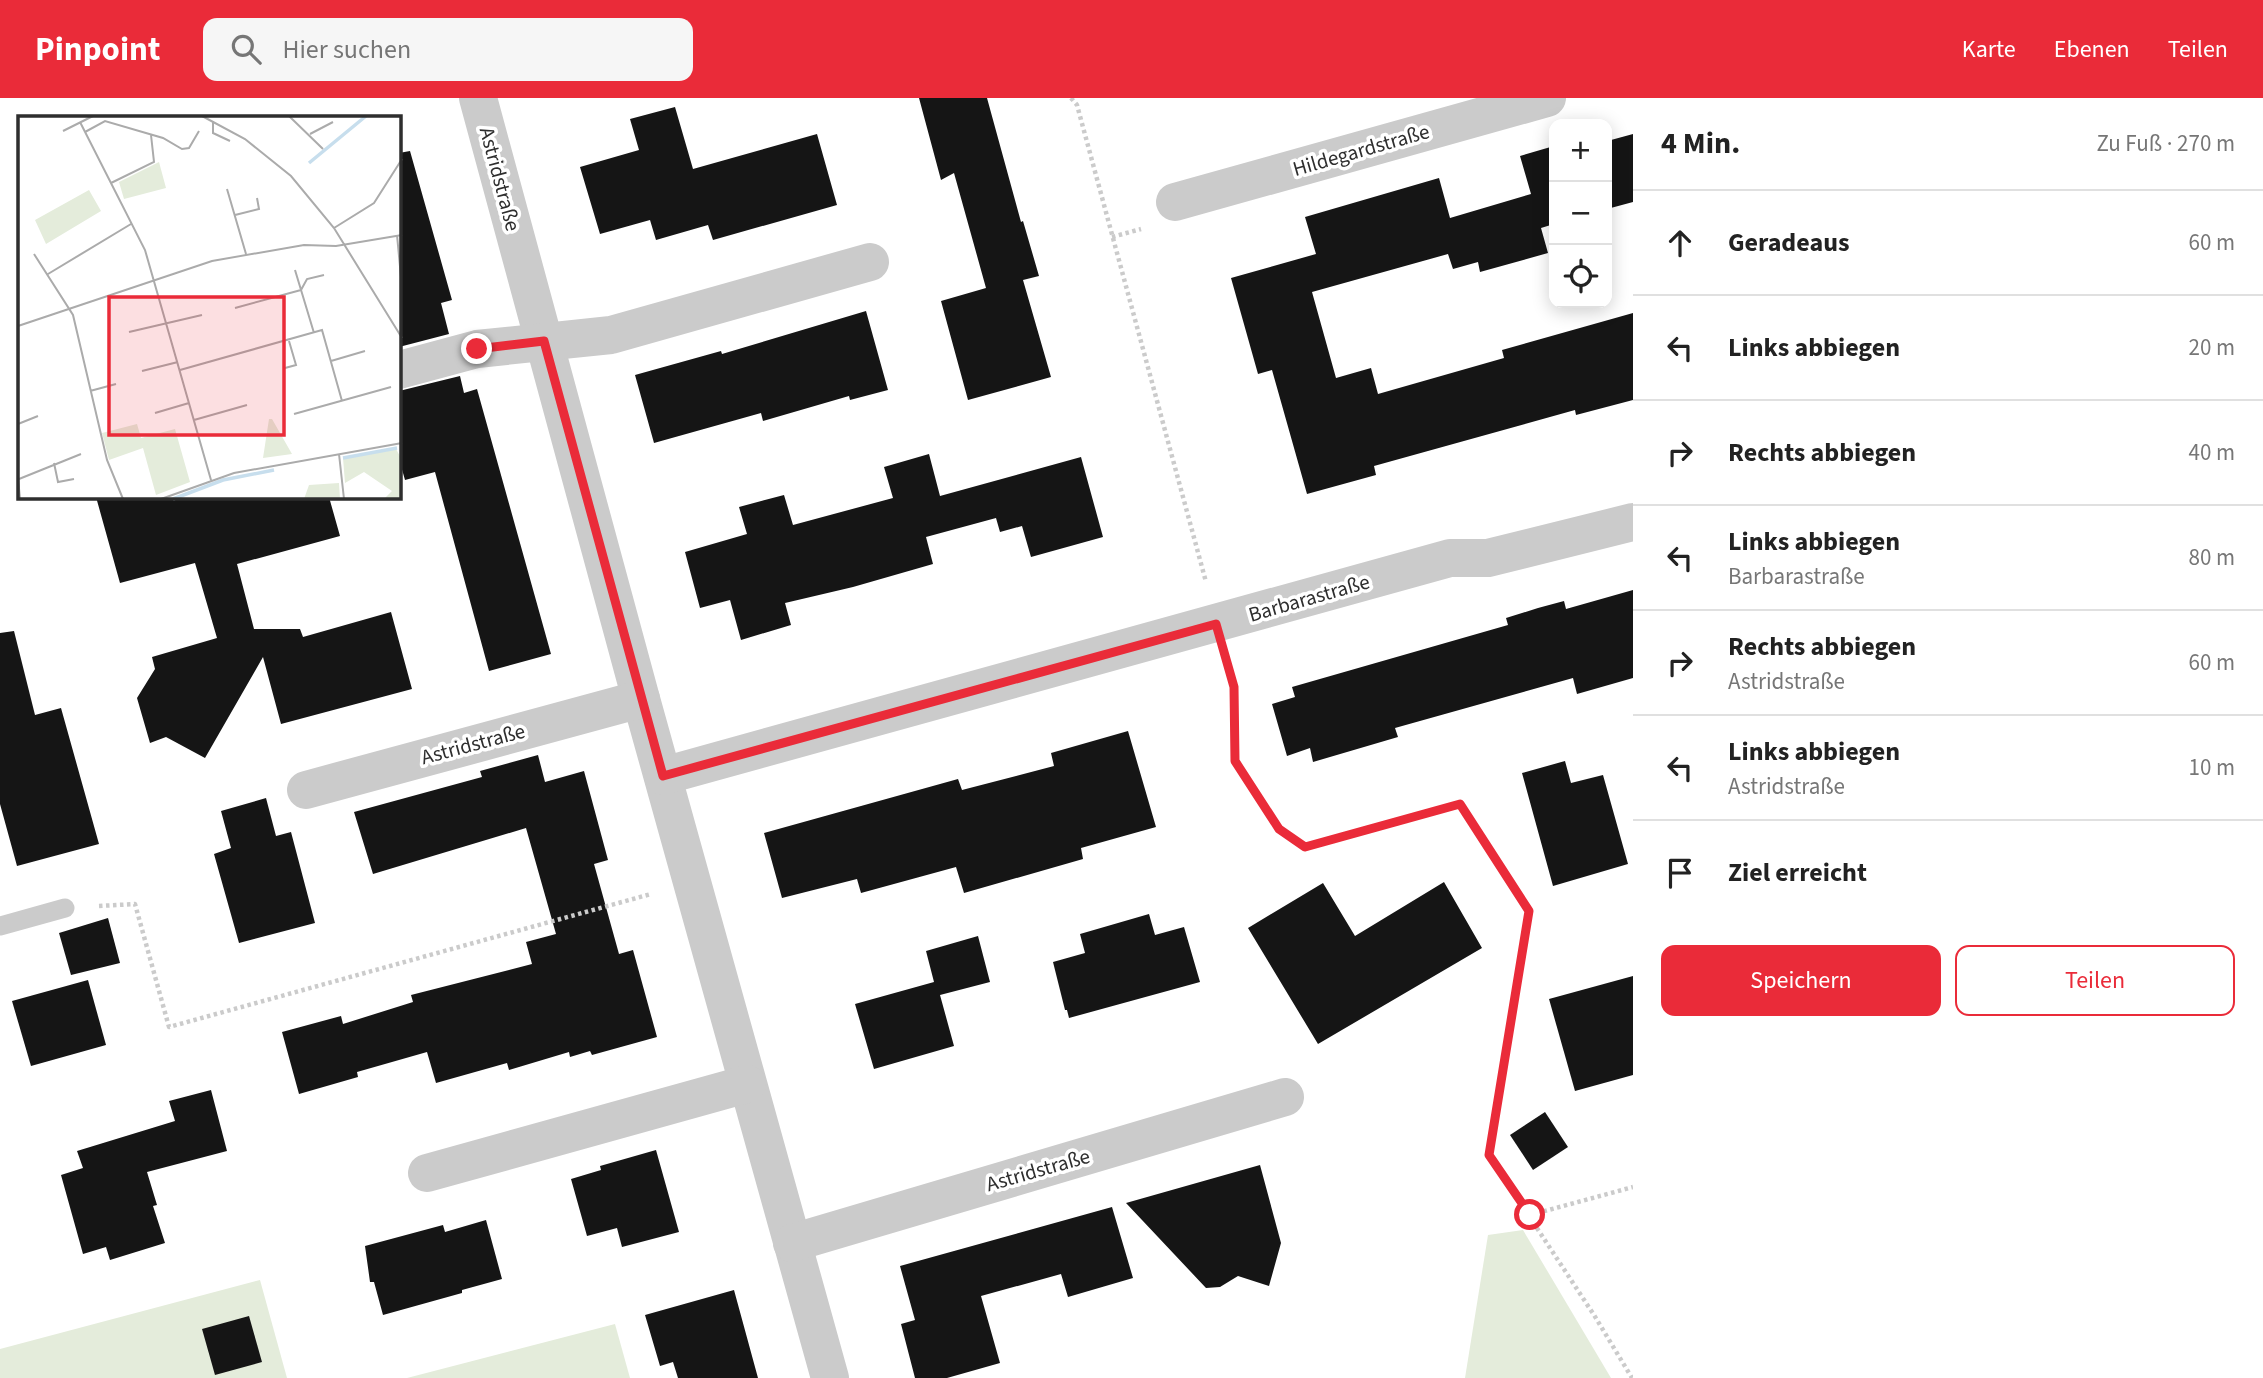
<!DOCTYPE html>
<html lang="de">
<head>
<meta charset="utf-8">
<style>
	body { margin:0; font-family:"Source Sans 3",sans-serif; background:#f6f6f6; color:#222 }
	.controls { position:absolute; right:21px; top:21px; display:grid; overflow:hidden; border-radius:14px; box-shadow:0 4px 18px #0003 }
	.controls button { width:63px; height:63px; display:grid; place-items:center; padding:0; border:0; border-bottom:2px solid #e0e0e0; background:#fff; color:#222; font:35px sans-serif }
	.stop { position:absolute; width:21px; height:21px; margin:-16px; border:5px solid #ea2b39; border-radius:50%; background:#fff }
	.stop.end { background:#ea2b39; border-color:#fff; box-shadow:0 2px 7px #0008 }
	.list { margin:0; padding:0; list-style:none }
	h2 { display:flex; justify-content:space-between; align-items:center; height:91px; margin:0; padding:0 28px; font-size:30px }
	h2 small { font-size:23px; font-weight:400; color:#767676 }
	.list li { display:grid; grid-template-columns:46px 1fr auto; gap:21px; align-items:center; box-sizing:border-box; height:105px; padding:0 28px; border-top:2px solid #e0e0e0 }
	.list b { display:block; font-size:26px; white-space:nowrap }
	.list p { margin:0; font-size:23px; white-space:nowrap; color:#767676 }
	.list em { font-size:23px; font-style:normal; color:#767676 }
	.actions { display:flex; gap:14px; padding:21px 28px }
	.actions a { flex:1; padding:16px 0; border:2px solid #ea2b39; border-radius:14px; text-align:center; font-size:24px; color:#ea2b39 }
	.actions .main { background:#ea2b39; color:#fff }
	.icon { flex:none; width:38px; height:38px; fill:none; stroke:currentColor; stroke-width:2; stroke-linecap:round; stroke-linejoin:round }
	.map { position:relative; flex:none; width:1633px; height:1280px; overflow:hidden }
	header { display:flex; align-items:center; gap:42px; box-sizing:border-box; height:98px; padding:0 35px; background:#ea2b39; color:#fff }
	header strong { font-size:33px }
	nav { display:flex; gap:38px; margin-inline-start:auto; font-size:24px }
	.search { width:490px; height:63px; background:#f6f6f6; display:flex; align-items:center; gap:18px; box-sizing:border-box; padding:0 24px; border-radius:14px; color:#767676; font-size:26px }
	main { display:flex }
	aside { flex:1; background:#fff }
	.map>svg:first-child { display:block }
	.green { fill:#e4ecdb }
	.building { fill:#151515 }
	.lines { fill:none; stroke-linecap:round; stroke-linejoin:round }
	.path { stroke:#cbcbcb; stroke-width:4.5; stroke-dasharray:3.5 3.5; stroke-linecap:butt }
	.lane { stroke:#cbcbcb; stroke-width:19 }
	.street { stroke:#cbcbcb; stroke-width:38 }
	.route { stroke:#ea2b39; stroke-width:9 }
	.labels { text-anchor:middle; stroke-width:7; stroke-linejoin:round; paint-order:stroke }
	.street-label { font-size:21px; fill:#2e2e2e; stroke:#fff }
	.inset-river { fill:none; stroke:#c7deed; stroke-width:3.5 }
	.inset-road { fill:none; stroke:#ababab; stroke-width:2 }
	.view { fill:#ea2b39; fill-opacity:0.15; stroke:#ea2b39; stroke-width:3.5 }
	.inset-edge { fill:none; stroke:#2e2e2e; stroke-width:3.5 }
</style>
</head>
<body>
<header>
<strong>Pinpoint</strong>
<div class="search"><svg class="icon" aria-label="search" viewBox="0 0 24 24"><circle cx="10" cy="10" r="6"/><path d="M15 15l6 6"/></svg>Hier suchen</div>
<nav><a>Karte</a><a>Ebenen</a><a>Teilen</a></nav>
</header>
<main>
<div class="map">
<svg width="1633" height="1280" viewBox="0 0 1633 1280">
	<rect width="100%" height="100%" fill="#fff"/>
	<g class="green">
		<path d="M 1523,1132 L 1611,1280 L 1465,1280 L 1488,1137 Z"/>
		<path d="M 260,1182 L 287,1280 L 0,1280 L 0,1251 Z"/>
		<path d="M 615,1226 L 630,1280 L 407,1280 Z"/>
	</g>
	<g class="building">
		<path d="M 919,0 L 987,0 L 1021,124 L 1023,123 L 1039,178 L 1023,182 L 1051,279 L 968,302 L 941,203 L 986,190 L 954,75 L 941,82 Z"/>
		<path d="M 675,9 L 693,71 L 817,36 L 837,107 L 713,142 L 708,127 L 656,142 L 650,122 L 600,136 L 580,69 L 639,52 L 630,21 Z"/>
		<path d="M 1608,33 L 1611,42 L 1633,36 L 1633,104 L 1607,111 Z"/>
		<path d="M 1554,48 L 1554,126 L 1541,130 L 1548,155 L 1480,174 L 1478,164 L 1453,171 L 1448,156 L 1312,194 L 1336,280 L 1371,270 L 1378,296 L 1504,260 L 1502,252 L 1633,215 L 1633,302 L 1576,317 L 1575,312 L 1374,368 L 1376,377 L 1307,396 L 1272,272 L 1258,276 L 1231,180 L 1316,156 L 1305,119 L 1439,80 L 1450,120 L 1531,96 L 1520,58 Z"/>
		<path d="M 410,53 L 452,202 L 441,205 L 449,236 L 399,249 L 399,55 Z"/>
		<path d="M 866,213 L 888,292 L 850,302 L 849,298 L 763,323 L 761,315 L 654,345 L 635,277 L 721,253 L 722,256 Z"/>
		<path d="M 460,278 L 464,295 L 477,291 L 551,556 L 489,573 L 435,374 L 405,382 L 399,361 L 399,293 Z"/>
		<path d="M 929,356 L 940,398 L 1081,359 L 1103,439 L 1031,459 L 1022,428 L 1000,434 L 996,420 L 926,439 L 933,466 L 853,489 L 785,505 L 791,527 L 741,542 L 730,502 L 700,510 L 685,454 L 747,436 L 739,409 L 784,397 L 793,427 L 893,400 L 884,369 Z"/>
		<path d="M 96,399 L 329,399 L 340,438 L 237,466 L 254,531 L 300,531 L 303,539 L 391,514 L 412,591 L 281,626 L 263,559 L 205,660 L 166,639 L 150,645 L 137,600 L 155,571 L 152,559 L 217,540 L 195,465 L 120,485 Z"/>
		<path d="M 1633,492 L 1633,580 L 1577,596 L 1573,580 L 1395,630 L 1398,639 L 1313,664 L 1310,650 L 1287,658 L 1272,606 L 1295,599 L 1292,589 L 1508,527 L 1506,520 L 1538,510 L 1564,503 L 1566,511 Z"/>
		<path d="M 14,533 L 35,617 L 61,610 L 99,746 L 17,768 L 0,706 L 0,535 Z"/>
		<path d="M 1128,633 L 1156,729 L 1081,750 L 1083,761 L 964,795 L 956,769 L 861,795 L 857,781 L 782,800 L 764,735 L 958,681 L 962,692 L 1054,668 L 1051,655 Z"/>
		<path d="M 538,657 L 545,684 L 584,673 L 608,762 L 594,766 L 619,856 L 633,852 L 657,939 L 592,957 L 590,953 L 570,959 L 569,954 L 509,972 L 507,965 L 436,985 L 427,954 L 357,974 L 358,979 L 299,996 L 282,934 L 341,918 L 343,926 L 413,904 L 411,897 L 532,866 L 526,844 L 556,836 L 526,730 L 373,776 L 354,714 L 482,679 L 480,673 Z"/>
		<path d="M 1565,663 L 1571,685 L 1603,677 L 1628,766 L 1553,788 L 1522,675 Z"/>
		<path d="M 266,700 L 276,738 L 291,734 L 315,825 L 239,845 L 214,756 L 231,750 L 221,713 Z"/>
		<path d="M 1444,784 L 1482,850 L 1318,946 L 1248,830 L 1323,785 L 1355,838 Z"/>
		<path d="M 1149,816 L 1155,837 L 1184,829 L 1200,884 L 1069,920 L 1067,912 L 1065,912 L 1053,864 L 1085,855 L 1080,836 Z"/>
		<path d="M 108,820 L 120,865 L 71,877 L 59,835 Z"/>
		<path d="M 978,838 L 990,884 L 940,897 L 954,948 L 874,971 L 855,906 L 934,884 L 926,853 Z"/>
		<path d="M 1633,878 L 1633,977 L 1575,993 L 1549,901 Z"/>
		<path d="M 88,882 L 106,947 L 31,968 L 12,903 Z"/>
		<path d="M 211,992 L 227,1053 L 147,1074 L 157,1107 L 153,1108 L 165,1145 L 110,1162 L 106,1149 L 83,1156 L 61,1077 L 83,1070 L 77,1053 L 175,1023 L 169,1003 Z"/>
		<path d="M 1545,1014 L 1568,1049 L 1533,1072 L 1510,1037 Z"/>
		<path d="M 656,1052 L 679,1134 L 622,1149 L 617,1130 L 587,1138 L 571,1081 L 601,1072 L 600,1068 Z"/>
		<path d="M 1260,1067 L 1281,1145 L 1269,1188 L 1238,1178 L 1220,1189 L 1206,1190 L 1126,1105 Z"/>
		<path d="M 1112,1109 L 1133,1180 L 1068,1199 L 1061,1176 L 981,1198 L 1000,1265 L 947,1280 L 915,1280 L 901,1226 L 915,1222 L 900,1168 Z"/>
		<path d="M 486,1122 L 502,1181 L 462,1192 L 462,1195 L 383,1217 L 374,1184 L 370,1184 L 365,1148 L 443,1127 L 445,1134 Z"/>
		<path d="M 734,1192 L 758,1280 L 678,1280 L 673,1264 L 660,1268 L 645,1217 Z"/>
		<path d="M 249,1218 L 262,1264 L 215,1277 L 202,1231 Z"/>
	</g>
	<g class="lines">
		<g class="path">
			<path d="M 1071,0 L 1077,7 L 1206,484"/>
			<path d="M 1112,139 L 1141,131"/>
			<path d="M 1228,566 L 1234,589 L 1235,663 L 1279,731 L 1305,749 L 1460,706 L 1529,813 L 1489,1057 L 1594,1217 L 1632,1280"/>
			<path d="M 99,808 L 135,806 L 169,929 L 651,796"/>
			<path d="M 1530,1117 L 1633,1089"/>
		</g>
		<path class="lane" d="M 0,828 L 65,810"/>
		<g class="street">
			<path d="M 478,0 L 641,601 L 830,1280"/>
			<path d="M 1175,104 L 1547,0"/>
			<path d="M 399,272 L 477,251 L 611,237 L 870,164"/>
			<path d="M 663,678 L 1450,460 L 1488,460 L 1633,424"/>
			<path d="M 306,692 L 641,601"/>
			<path d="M 427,1075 L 747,986"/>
			<path d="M 792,1145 L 1285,999"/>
		</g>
	</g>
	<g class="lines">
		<path class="route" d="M 477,251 L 544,243 L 663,678 L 1216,526 L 1234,589 L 1235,663 L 1279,731 L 1305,749 L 1460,706 L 1529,813 L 1489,1057 L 1530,1117"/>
	</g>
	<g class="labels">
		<g class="street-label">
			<text transform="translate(1361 52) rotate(-16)" y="7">Hildegardstraße</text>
			<text transform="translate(500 81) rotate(75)" y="7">Astridstraße</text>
			<text transform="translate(1309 500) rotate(-16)" y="7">Barbarastraße</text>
			<text transform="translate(473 646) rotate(-15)" y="7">Astridstraße</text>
			<text transform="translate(1038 1072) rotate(-16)" y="7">Astridstraße</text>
		</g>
	</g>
	<g transform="translate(18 18)">
		<rect width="383" height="383" fill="#fff"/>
		<path d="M 141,46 L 148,72 L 106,83 L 101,66 ZM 71,74 L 83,95 L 28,128 L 17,104 ZM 251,303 L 254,303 L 274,338 L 245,342 ZM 119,308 L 123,322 L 157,313 L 172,366 L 138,379 L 125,332 L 91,344 L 84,317 ZM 378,333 L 383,342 L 383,383 L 366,383 L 374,375 L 346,356 L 327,367 L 325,342 ZM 321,367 L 322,383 L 286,383 L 291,369 Z" fill="#e4ecdb"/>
		<path class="inset-river" d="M 291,47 L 348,0M 325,342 L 379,332M 155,383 L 205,364 L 256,354"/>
		<path class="inset-road" d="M 184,0 L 227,23 L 273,60 L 316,112 L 384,222M 271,0 L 305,33M 195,5 L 195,17 L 212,25M 62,6 L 127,134 L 193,364M 45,15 L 75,0M 67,16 L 87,5 L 145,22 L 164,33 L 171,32 L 181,15M 292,18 L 315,6M 93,67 L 136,46 L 133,19M 209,73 L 228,138M 217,99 L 241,93 L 239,82M 316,112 L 356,87 L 384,43M 379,119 L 383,161M 16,138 L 55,199 L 89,344 L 105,383M 277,154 L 296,217M 30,158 L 113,108M 283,174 L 289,163 L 306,159M 217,192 L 283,174M 0,210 L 194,145 L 286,129 L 318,130 L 384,119M 111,216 L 184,199M 313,245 L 347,235M 267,252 L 278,249 L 271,225M 162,254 L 304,214 L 324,285M 124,255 L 160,246M 72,275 L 98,268M 137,297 L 171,287M 276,298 L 373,271M 176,304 L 229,289M 0,308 L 20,300M 321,338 L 326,383M 36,347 L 40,366 L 56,363M 0,362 L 2,383M 1,363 L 63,338M 143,383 L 216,357 L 384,327"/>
		<path class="view" d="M 91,181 L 266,181 L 266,319 L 91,319 Z"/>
		<rect width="383" height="383" class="inset-edge"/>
	</g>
</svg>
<div class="controls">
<button>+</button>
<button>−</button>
<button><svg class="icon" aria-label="locate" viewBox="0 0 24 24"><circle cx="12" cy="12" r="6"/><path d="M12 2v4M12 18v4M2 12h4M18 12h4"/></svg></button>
</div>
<div class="stop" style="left:1530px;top:1117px"></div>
<div class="stop end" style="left:477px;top:251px"></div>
</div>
<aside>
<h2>4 Min.<small>Zu Fuß · 270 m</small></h2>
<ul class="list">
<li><svg class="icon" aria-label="ahead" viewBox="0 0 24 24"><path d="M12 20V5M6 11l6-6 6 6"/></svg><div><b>Geradeaus</b></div><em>60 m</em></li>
<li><svg class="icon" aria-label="left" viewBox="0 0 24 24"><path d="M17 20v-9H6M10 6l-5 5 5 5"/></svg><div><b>Links abbiegen</b></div><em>20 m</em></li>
<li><svg class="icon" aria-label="right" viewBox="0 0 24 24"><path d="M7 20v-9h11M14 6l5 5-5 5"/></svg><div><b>Rechts abbiegen</b></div><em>40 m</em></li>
<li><svg class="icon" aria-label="left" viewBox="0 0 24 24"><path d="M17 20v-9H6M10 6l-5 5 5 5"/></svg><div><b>Links abbiegen</b><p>Barbarastraße</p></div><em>80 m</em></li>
<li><svg class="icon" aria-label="right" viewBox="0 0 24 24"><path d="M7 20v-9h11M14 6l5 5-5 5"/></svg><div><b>Rechts abbiegen</b><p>Astridstraße</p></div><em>60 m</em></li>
<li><svg class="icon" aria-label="left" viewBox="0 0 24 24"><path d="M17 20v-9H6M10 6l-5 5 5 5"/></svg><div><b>Links abbiegen</b><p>Astridstraße</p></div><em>10 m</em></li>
<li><svg class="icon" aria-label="arrive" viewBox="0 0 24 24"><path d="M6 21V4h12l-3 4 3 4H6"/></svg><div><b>Ziel erreicht</b></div></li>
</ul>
<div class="actions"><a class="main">Speichern</a><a>Teilen</a></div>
</aside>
</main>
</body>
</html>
